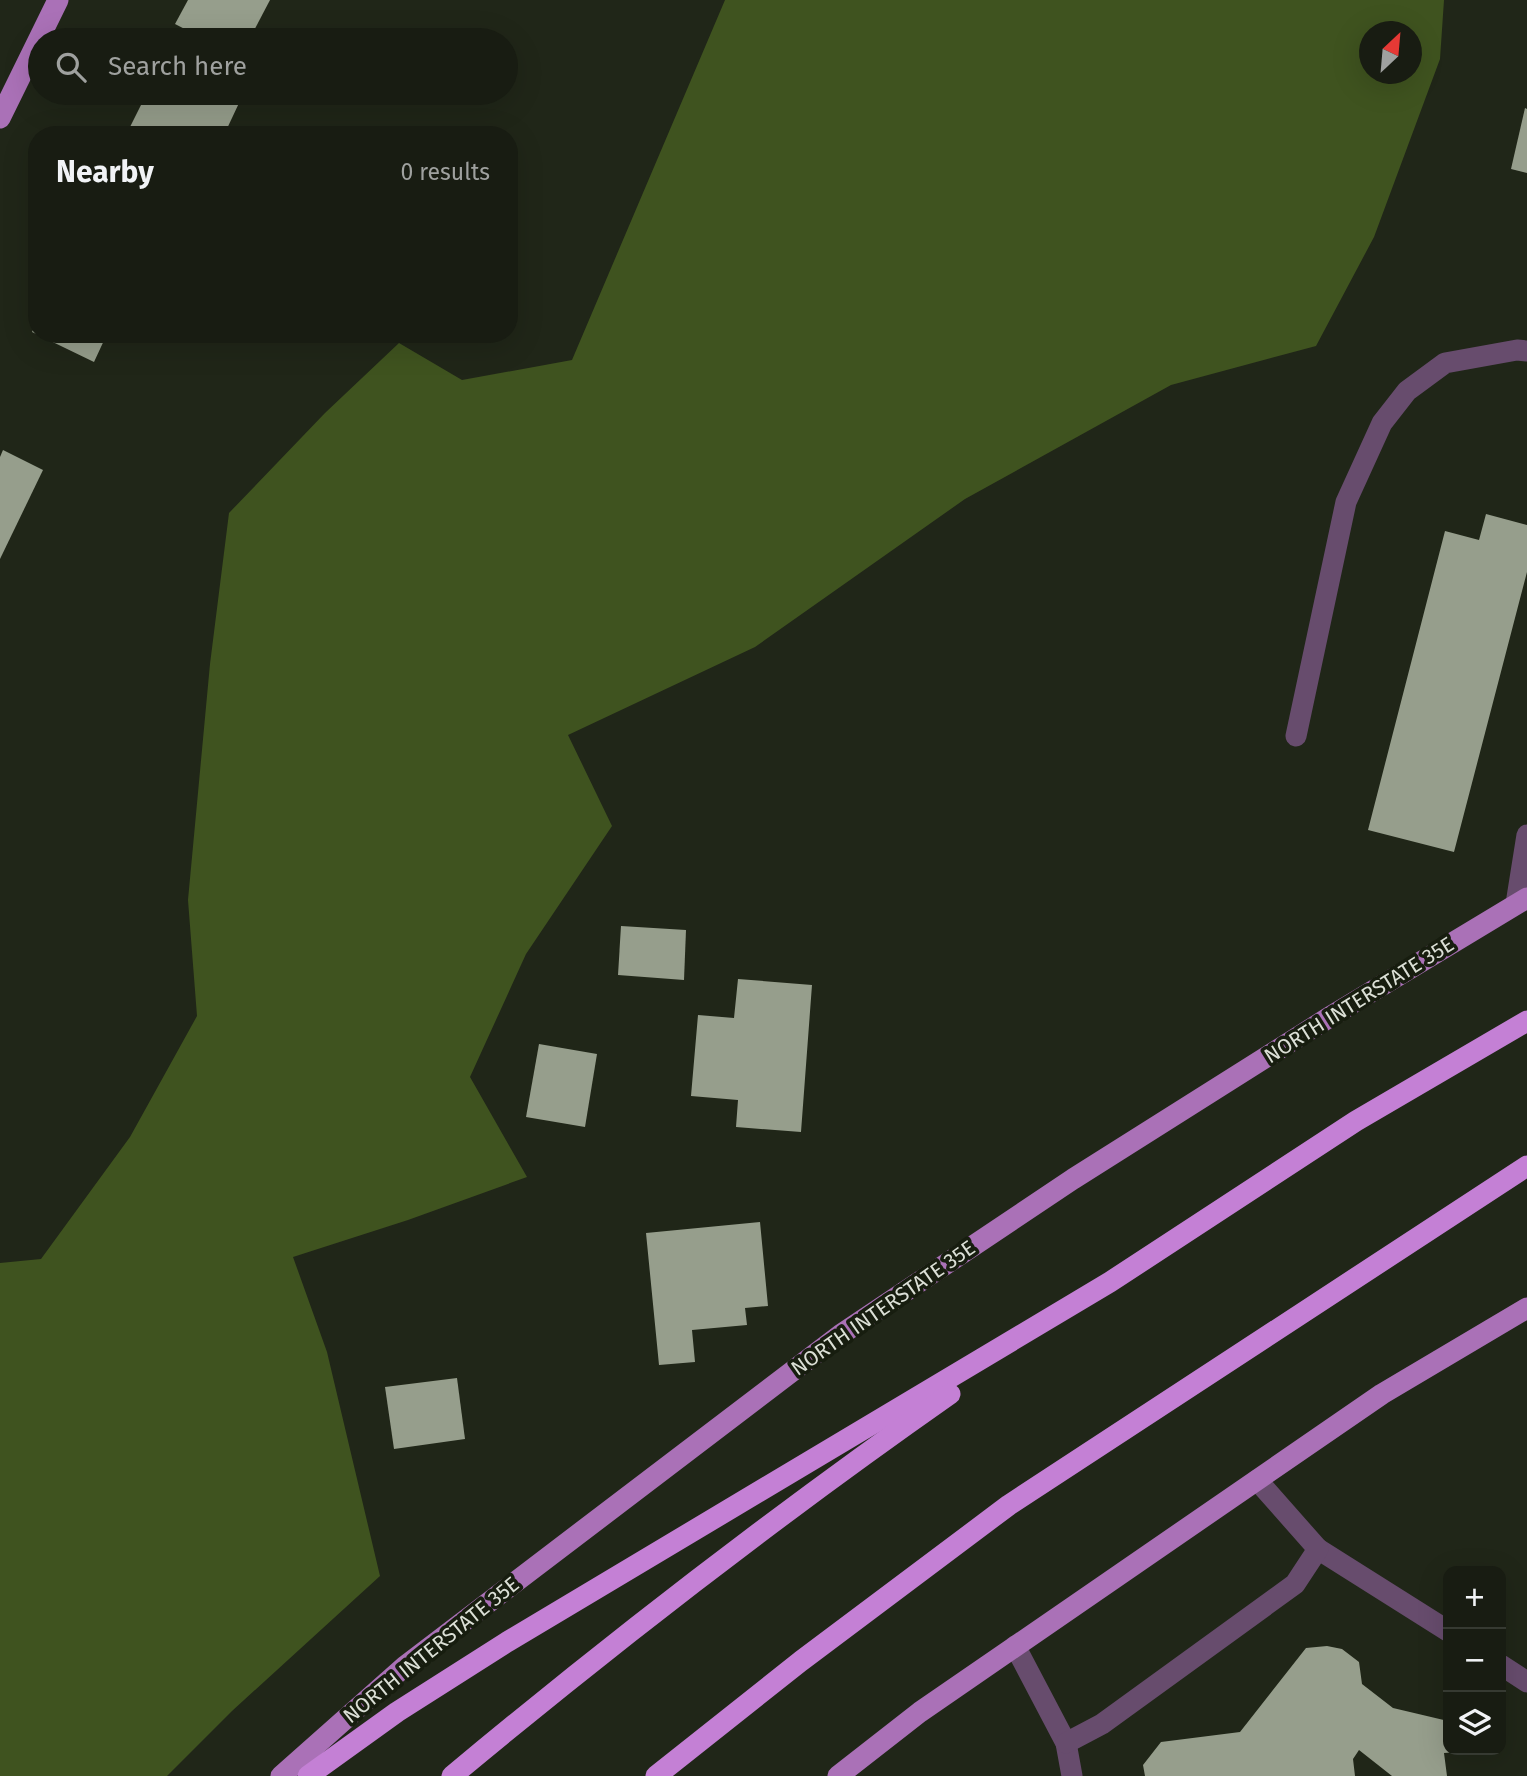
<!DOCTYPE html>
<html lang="en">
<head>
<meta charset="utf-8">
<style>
	body { margin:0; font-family:"Fira Sans",sans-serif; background:#21251b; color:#f1f3f6 }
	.controls { position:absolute; right:21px; bottom:21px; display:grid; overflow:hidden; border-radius:14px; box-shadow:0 7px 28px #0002 }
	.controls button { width:63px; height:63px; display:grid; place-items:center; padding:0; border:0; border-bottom:2px solid #363a32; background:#181c12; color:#f1f3f6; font:35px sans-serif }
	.compass { position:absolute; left:1359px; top:21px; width:63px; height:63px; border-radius:50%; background:#181c12; box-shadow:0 7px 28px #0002; rotate:26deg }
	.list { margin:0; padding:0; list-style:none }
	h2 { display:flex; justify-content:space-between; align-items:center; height:91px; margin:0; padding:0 28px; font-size:30px }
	h2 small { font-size:23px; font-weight:400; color:#9fa19f }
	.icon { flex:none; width:38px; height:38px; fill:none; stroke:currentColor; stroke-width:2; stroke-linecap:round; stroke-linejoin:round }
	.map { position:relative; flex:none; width:1527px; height:1776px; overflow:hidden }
	.search { position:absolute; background:#181c12; box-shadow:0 7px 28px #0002; left:28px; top:28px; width:490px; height:77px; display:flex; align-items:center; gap:18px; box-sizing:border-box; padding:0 24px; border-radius:38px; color:#9fa19f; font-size:26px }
	.panel { position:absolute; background:#181c12; box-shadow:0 7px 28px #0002; left:28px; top:126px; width:490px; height:217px; border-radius:28px }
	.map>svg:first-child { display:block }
	.forest { fill:#3f531f; fill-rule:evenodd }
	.building { fill:#969e8c }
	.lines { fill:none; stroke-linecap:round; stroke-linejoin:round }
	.minor { stroke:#674c6d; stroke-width:21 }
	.major { stroke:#aa71b7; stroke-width:21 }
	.highway { stroke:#c480d5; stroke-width:21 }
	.labels { text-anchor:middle; stroke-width:7; stroke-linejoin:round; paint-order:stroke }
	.street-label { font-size:21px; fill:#dbdfd6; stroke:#171d0f }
</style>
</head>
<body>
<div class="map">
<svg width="1527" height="1776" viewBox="0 0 1527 1776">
	<rect width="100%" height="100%" fill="#202618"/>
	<path class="forest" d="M 725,0 L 1444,0 L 1440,59 L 1374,237 L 1316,346 L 1171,385 L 965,499 L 755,647 L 568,735 L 612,826 L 526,954 L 470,1077 L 527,1177 L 408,1220 L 293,1257 L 327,1352 L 380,1576 L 232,1711 L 167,1776 L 0,1776 L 0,1263 L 41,1259 L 130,1137 L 197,1016 L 188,900 L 210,664 L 229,513 L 325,413 L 399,343 L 462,380 L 572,360 ZM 1370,32 L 1412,32 L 1412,74 L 1370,74 Z"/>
	<g class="building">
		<path d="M 188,0 L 270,0 L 249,40 L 206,40 L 175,24 Z"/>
		<path d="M 147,93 L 219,93 L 239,103 L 224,135 L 126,135 Z"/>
		<path d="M 1525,108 L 1527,109 L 1527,173 L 1511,169 Z"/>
		<path d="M 37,321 L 37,334 L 107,334 L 94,362 L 32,332 Z"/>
		<path d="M 3,450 L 43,470 L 0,559 L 0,457 Z"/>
		<path d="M 1486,514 L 1527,525 L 1527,572 L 1454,852 L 1368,830 L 1445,531 L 1479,540 Z"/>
		<path d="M 621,926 L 686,930 L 684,980 L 618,975 Z"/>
		<path d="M 738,979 L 812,985 L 801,1132 L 736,1127 L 738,1100 L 691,1096 L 698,1015 L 734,1018 Z"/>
		<path d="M 539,1044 L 597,1054 L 585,1127 L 526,1117 Z"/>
		<path d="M 760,1222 L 768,1306 L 745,1308 L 747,1325 L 692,1330 L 695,1362 L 659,1365 L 646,1233 Z"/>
		<path d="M 457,1378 L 465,1439 L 394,1449 L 385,1387 Z"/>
		<path d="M 1327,1646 L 1342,1649 L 1359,1662 L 1362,1684 L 1393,1708 L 1448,1721 L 1448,1750 L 1458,1752 L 1444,1753 L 1447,1776 L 1392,1776 L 1359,1750 L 1353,1759 L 1355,1776 L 1145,1776 L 1143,1765 L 1161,1742 L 1240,1732 L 1306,1648 Z"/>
	</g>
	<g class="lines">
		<g class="minor">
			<path d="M 1296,736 L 1346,502 L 1382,423 L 1407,391 L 1445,363 L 1517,350 L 1527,351"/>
			<path d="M 1516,904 L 1527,835"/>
			<path d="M 1318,1549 L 1448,1631"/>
			<path d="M 1015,1646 L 1066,1743 L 1072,1776"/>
			<path d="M 1501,1665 L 1527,1682"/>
			<path d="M 1066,1743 L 1102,1724 L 1295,1584 L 1318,1549 L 1257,1480"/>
		</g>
		<g class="major">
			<path d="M 0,118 L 58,0"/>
			<path d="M 281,1776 L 405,1666 L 840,1335 L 1073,1179 L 1328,1018 L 1527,898"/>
			<path d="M 838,1776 L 920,1712 L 1382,1394 L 1527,1308"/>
		</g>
		<g class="highway">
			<path d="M 308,1776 L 397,1712 L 507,1642 L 1110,1282 L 1356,1121 L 1527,1021"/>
			<path d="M 452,1776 C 613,1642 779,1514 950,1394"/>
			<path d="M 656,1776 L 801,1661 L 1009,1505 L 1527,1166"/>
		</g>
	</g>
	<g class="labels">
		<g class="street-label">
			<text transform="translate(1359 1000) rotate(-32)" y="7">NORTH INTERSTATE 35E</text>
			<text transform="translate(883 1308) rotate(-35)" y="7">NORTH INTERSTATE 35E</text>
			<text transform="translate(431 1650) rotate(-39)" y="7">NORTH INTERSTATE 35E</text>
		</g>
	</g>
</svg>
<div class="controls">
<button>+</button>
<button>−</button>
<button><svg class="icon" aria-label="layers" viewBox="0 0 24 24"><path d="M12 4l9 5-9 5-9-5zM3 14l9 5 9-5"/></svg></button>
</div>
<svg class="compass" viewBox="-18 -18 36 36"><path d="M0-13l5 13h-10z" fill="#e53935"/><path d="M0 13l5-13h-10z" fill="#9fa19f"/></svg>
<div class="search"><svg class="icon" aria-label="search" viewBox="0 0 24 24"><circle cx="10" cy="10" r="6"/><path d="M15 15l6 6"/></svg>Search here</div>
<section class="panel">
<h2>Nearby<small>0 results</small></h2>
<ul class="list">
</ul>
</section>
</div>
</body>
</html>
